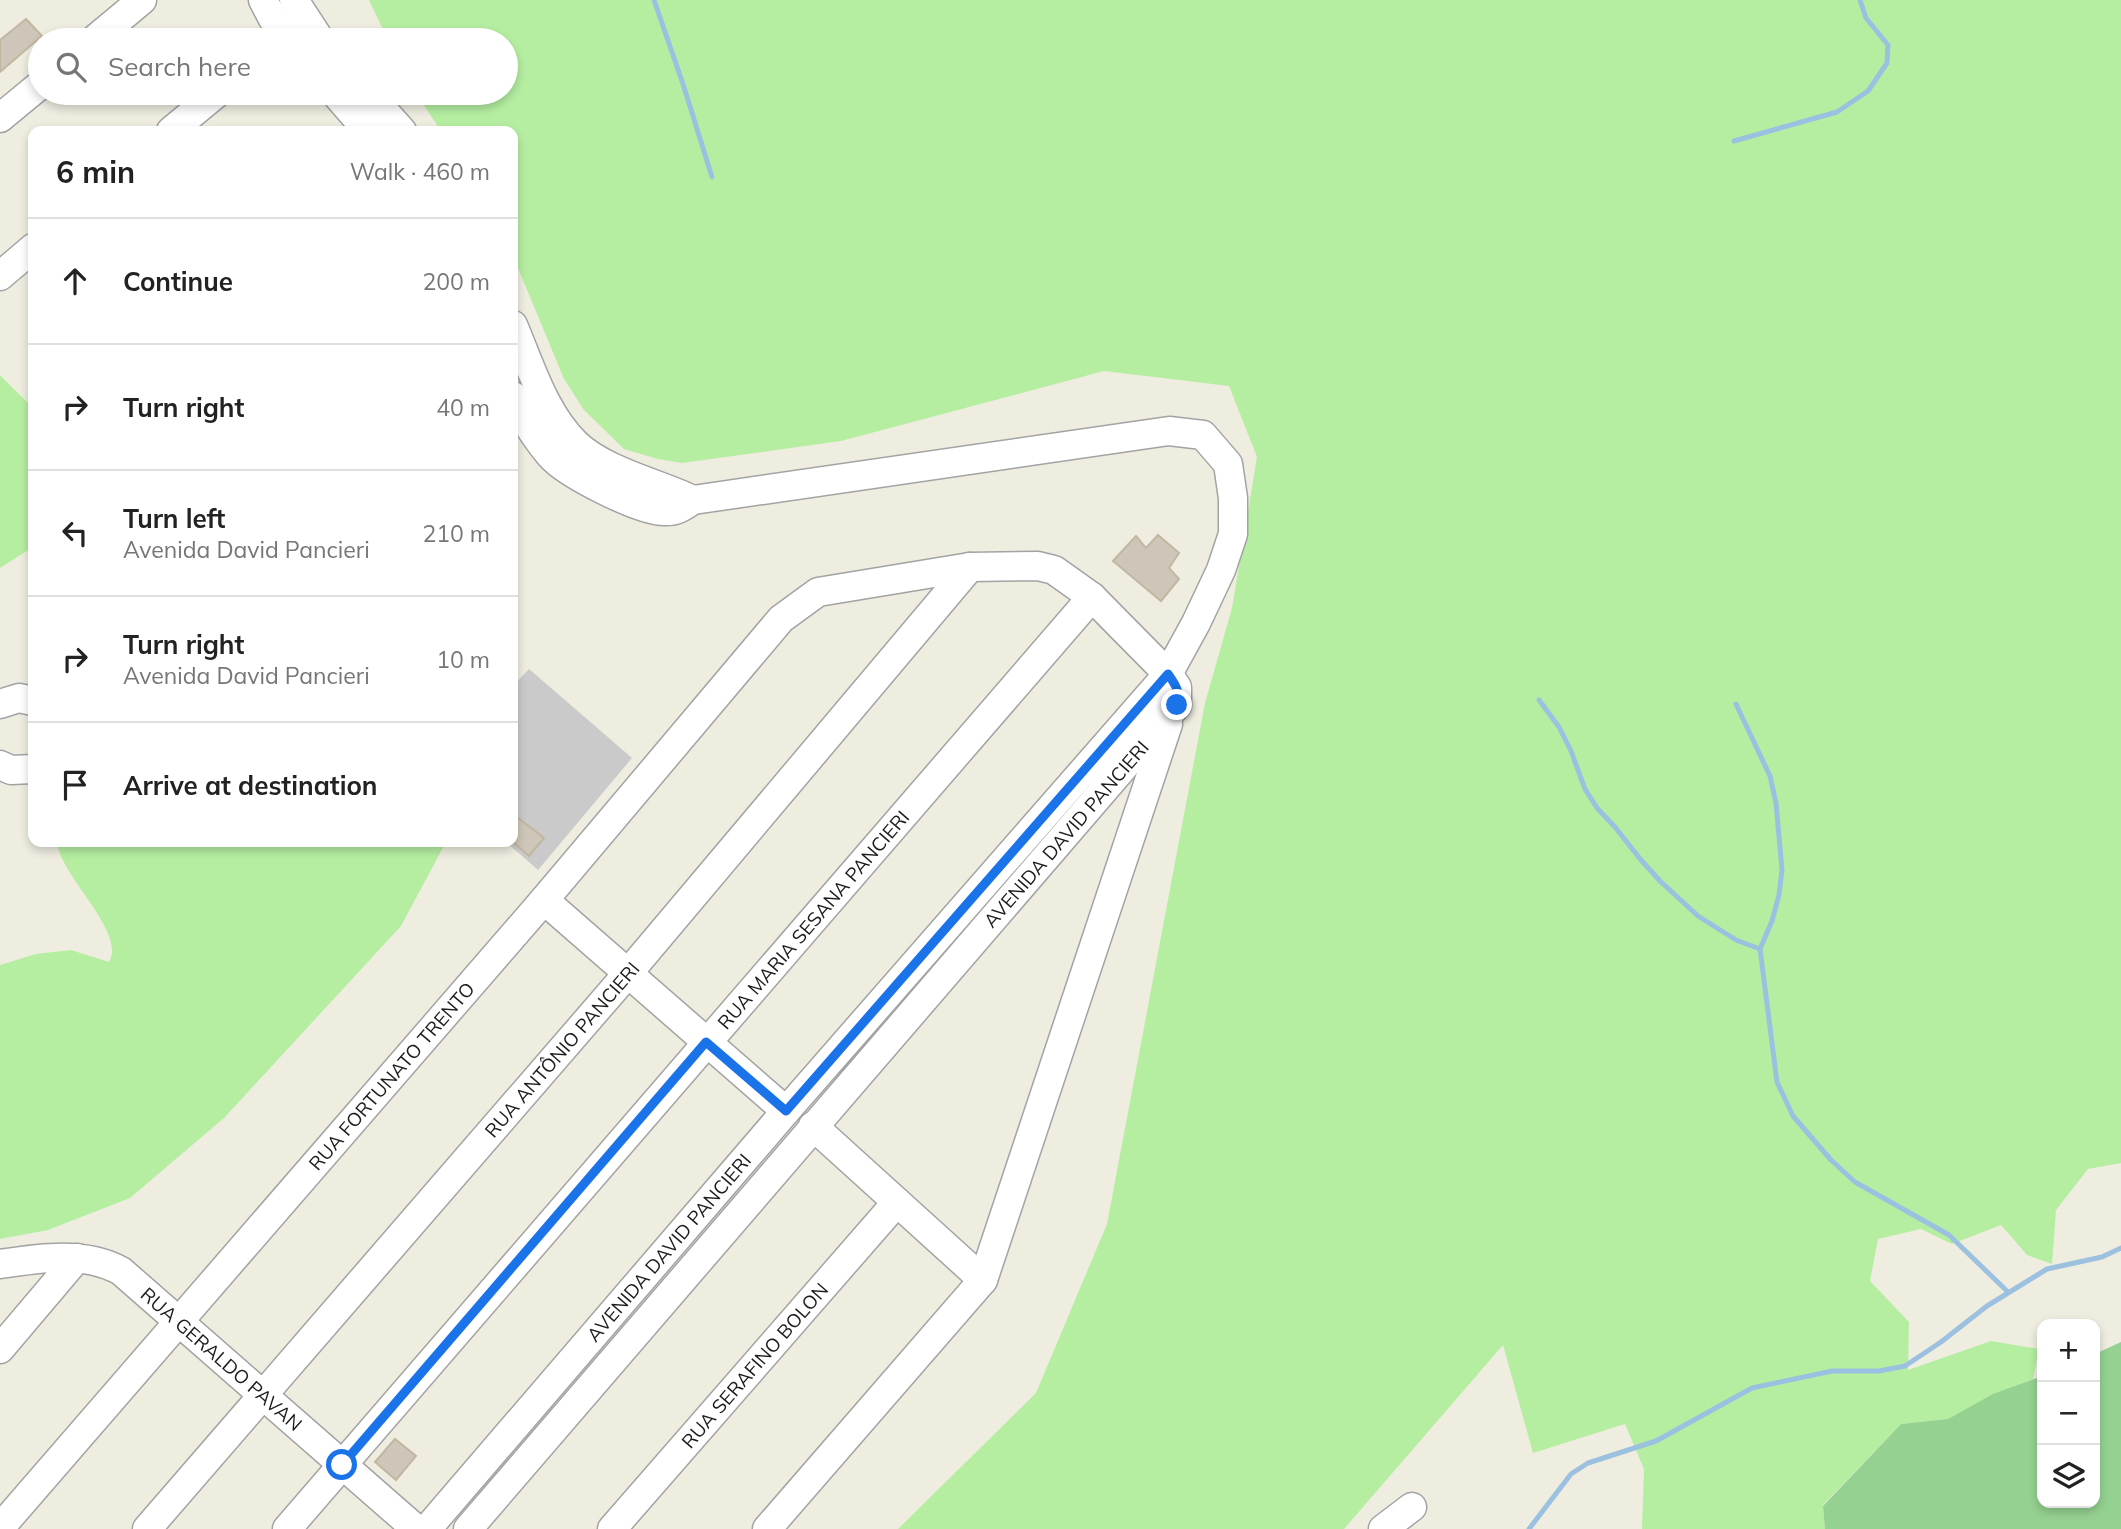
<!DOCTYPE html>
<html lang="en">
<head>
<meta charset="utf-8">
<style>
	body { margin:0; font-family:Mulish,sans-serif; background:#f2f2f2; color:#222 }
	.controls { position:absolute; right:21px; bottom:21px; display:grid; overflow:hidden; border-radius:14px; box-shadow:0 4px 10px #0003 }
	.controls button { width:63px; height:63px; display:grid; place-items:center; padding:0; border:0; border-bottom:2px solid #e0e0e0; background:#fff; color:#222; font:35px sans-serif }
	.stop { position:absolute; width:21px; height:21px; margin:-16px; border:5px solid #1a73e8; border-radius:50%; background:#fff }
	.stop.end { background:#1a73e8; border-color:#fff; box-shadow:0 2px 7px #0008 }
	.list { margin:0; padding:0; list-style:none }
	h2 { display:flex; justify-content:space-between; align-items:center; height:91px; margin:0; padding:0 28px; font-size:30px }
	h2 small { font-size:23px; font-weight:400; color:#767676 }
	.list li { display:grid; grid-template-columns:46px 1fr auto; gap:21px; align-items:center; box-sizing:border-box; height:126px; padding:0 28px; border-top:2px solid #e0e0e0 }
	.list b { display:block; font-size:26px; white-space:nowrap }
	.list p { margin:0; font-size:23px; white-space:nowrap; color:#767676 }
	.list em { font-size:23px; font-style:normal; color:#767676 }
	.icon { flex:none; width:38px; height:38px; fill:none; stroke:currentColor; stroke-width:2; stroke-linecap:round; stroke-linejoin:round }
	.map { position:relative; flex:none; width:2121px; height:1529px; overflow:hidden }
	.search { position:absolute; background:#fff; box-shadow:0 4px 10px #0003; left:28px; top:28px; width:490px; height:77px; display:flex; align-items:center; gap:18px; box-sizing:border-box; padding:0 24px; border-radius:38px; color:#767676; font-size:26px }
	.panel { position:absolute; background:#fff; box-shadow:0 4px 10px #0003; left:28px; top:126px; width:490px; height:721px; border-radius:14px }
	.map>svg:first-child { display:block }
	.religious { fill:#cacaca }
	.grass { fill:#b5eea1 }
	.forest { fill:#95d191 }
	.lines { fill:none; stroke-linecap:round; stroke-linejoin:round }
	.stream { stroke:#9cc1e0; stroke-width:5 }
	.building { fill:#cec7b9; stroke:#c1b7a1; stroke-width:2 }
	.minor-casing { stroke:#a3a3a3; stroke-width:31 }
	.minor { stroke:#fff; stroke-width:28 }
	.route { stroke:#1a73e8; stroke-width:9 }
	.labels { text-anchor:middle; stroke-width:5; stroke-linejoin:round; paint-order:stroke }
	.street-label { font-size:19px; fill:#1c1c1c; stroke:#fff }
</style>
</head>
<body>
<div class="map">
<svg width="2121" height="1529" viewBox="0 0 2121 1529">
	<rect width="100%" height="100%" fill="#eeede0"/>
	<path class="religious" d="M 529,669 L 632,758 L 538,870 L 506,842 L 513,842 L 513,686 Z"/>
	<g class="grass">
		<path d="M 369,0 L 2121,0 L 2121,1163 L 2088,1169 L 2056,1210 L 2052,1264 L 2027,1255 L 2001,1225 L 1952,1244 L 1921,1229 L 1878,1239 L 1870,1281 L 1909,1322 L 1908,1370 L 1991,1341 L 2039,1349 L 2033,1379 L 1993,1395 L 1948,1419 L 1901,1424 L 1823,1505 L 1825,1529 L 1642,1529 L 1644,1469 L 1625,1424 L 1533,1453 L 1503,1345 L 1344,1529 L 898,1529 L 1036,1393 L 1107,1224 L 1205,703 L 1232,608 L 1257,457 L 1229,386 L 1104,371 L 841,441 L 682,463 L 658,459 L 624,449 L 584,410 L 564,379 L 513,256 L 513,131 L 441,131 L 416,93 L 506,93 L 506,40 L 388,40 Z"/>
		<path d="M 0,375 L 33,408 L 33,547 L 0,568 Z"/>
		<path d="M 57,842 L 446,842 L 401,926 L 224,1118 L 130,1198 L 48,1230 L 0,1239 L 0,965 L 36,954 L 71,950 L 109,962 C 127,932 60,876 57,842 Z"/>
	</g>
	<path class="forest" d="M 2121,1342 L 2121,1529 L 1825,1529 L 1823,1506 L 1901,1424 L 1948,1419 L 1993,1394 L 2042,1376 L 2042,1503 L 2095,1503 L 2095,1354 Z"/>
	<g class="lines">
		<g class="stream">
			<path d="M 654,0 L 683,84 L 712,177"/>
			<path d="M 1734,141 L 1837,112 L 1868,91 L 1887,63 L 1888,45 L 1866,18 L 1860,0"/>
			<path d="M 1539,700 L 1559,727 L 1571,751 L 1585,789 L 1597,808 L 1615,827 L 1641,860 L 1660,881 L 1698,916 L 1736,940 L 1760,949"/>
			<path d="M 1736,704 L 1770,776 L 1776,803 L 1782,870 L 1779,895 L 1772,921 L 1760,949 L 1777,1082 L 1793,1116 L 1831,1160 L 1855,1182 L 1949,1235 L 2008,1292"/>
			<path d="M 1529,1529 L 1571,1474 L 1588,1463 L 1656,1441 L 1752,1388 L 1832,1371 L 1879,1371 L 1905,1366 L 1941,1342 L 1987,1306 L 2047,1269 L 2102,1257 L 2121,1248"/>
		</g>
	</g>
	<g class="building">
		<path d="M 26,19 L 42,36 L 0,72 L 0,40 Z"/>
		<path d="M 1158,535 L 1179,553 L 1169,568 L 1179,579 L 1161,601 L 1113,561 L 1136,536 L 1146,548 Z"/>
		<path d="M 513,814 L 544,838 L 529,856 L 513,842 Z"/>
		<path d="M 395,1439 L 416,1456 L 396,1480 L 375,1462 Z"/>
	</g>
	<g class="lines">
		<g class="minor-casing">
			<g id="minor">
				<path d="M 263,0 L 273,19 L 289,40"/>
				<path d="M 294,0 L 320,40"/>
				<path d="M 94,40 L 142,0"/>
				<path d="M 335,93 L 368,131"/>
				<path d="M 368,93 L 402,131"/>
				<path d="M 0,118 L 40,85"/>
				<path d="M 171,131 L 217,93"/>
				<path d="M 0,276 L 33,248"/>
				<path d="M 513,325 C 530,365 544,413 576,444 C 604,471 658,483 693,500"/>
				<path d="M 0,704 L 19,698 L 33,701"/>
				<path d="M 0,765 L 11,770 L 33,769"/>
				<path d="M 544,900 L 786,1111"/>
				<path d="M 813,1126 L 983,1280"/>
				<path id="s1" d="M 0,1264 C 39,1258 85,1251 121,1271 L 416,1529"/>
				<path d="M 0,1349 L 77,1258"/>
				<path id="s2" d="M 0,1528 L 544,900 L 781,619 L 818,592 L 970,567 L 1038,566 L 1054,570 L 1092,597 L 1168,674 L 1196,623 L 1221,570 L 1233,534 L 1233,498 L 1228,464 L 1203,435 L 1169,431 L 693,500 C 684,506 676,512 664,511 C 640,511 566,474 550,455 C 535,437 522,417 513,396"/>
				<path id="s3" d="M 147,1529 L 629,972 L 970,567"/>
				<path id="s4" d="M 287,1529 L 1092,597"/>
				<path id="s5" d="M 427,1529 L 786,1111 L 1168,674 L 1177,687 L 1177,705 L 468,1529"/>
				<path id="s6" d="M 612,1529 L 897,1202"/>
				<path d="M 767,1529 L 983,1280 L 1168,724"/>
				<path d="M 1383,1529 L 1412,1507"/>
			</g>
		</g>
		<use href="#minor" class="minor"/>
	</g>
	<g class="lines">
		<path class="route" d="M 342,1465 L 706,1042 L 786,1111 L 1168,674 C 1175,684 1181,692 1177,705"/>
	</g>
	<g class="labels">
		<g class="street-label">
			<text transform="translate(1066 834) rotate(-49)" y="7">AVENIDA DAVID PANCIERI</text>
			<text dy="7" stroke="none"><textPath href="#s4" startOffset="805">RUA MARIA SESANA PANCIERI</textPath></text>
			<text dy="7" stroke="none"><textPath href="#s3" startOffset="634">RUA ANTÔNIO PANCIERI</textPath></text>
			<text dy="7" stroke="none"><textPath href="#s2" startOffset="598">RUA FORTUNATO TRENTO</textPath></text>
			<text dy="7" stroke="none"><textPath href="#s5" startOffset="371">AVENIDA DAVID PANCIERI</textPath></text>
			<text dy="7" stroke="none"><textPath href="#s1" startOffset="257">RUA GERALDO PAVAN</textPath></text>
			<text dy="7" stroke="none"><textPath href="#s6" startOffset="217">RUA SERAFINO BOLON</textPath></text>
		</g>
	</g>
</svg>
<div class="controls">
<button>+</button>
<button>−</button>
<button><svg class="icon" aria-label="layers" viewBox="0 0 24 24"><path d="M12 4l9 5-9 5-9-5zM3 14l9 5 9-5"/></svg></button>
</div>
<div class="stop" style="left:342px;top:1465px"></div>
<div class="stop end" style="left:1177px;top:705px"></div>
<div class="search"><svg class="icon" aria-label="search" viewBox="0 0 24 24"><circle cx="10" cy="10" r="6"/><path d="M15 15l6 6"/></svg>Search here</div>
<section class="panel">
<h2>6 min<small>Walk · 460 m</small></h2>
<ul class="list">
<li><svg class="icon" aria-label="ahead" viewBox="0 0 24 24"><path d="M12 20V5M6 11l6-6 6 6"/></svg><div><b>Continue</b></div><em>200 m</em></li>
<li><svg class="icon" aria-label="right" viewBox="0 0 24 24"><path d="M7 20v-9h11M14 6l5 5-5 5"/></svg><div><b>Turn right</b></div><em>40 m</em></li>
<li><svg class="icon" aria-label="left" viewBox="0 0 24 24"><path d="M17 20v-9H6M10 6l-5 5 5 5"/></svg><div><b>Turn left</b><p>Avenida David Pancieri</p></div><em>210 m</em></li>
<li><svg class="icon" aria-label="right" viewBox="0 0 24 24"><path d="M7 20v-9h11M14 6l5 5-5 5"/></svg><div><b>Turn right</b><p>Avenida David Pancieri</p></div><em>10 m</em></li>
<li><svg class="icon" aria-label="arrive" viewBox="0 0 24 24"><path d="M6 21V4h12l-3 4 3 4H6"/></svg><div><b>Arrive at destination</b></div></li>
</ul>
</section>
</div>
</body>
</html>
